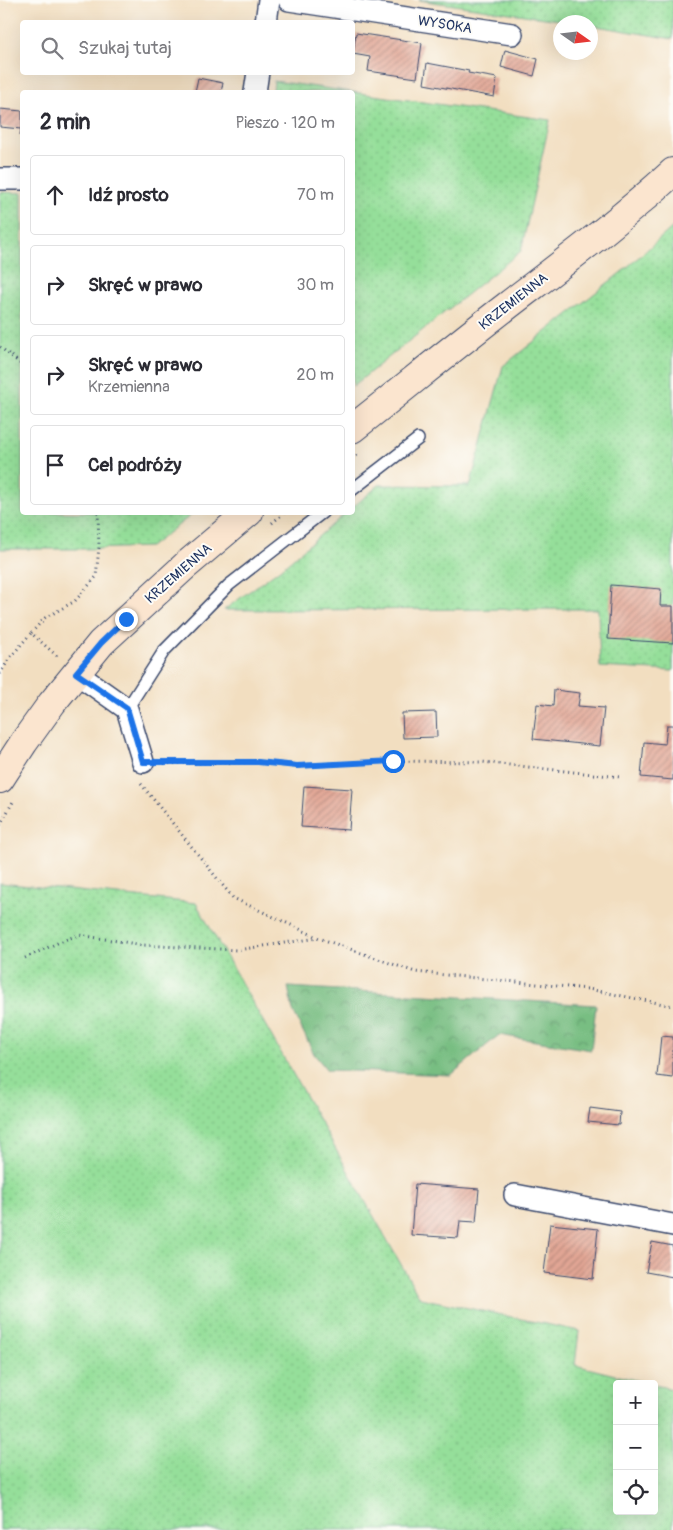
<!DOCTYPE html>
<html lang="pl">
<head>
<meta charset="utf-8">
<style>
	body { margin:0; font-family:Pangolin,sans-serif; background:#f2f2f3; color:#2b2b33 }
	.controls { position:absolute; right:15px; bottom:15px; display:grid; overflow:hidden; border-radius:5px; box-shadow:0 5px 20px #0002 }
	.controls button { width:45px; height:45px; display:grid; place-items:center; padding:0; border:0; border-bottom:1px solid #e1e1e2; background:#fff; color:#2b2b33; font:25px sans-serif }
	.compass { position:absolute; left:553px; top:15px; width:45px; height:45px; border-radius:50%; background:#fff; box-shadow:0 5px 20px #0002; rotate:104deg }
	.stop { position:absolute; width:15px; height:15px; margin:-11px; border:4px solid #1a73e8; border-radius:50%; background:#fff }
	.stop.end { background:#1a73e8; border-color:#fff; box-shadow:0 1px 5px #0008 }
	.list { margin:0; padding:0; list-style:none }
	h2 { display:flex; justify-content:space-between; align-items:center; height:65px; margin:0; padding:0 20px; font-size:21px }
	h2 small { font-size:16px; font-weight:400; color:#7c7c81 }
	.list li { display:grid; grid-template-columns:32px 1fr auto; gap:15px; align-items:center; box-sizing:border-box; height:80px; margin:0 10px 10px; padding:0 10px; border:1px solid #e1e1e2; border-radius:5px }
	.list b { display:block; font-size:19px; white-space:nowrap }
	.list p { margin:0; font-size:16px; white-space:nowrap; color:#7c7c81 }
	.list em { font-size:16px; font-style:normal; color:#7c7c81 }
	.icon { flex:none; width:28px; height:28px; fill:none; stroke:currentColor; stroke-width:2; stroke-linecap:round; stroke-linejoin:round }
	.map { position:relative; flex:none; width:673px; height:1530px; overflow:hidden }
	.search { position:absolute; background:#fff; box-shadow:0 5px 20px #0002; left:20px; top:20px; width:335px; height:55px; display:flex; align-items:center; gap:12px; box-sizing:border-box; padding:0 18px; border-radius:5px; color:#7c7c81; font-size:19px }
	.panel { position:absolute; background:#fff; box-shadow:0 5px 20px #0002; left:20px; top:90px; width:335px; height:425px; border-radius:5px }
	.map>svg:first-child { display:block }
	.grass { fill:url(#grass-dots); stroke:#58877c }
	.forest { fill:url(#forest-crowns); stroke:#4a7670 }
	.building { fill:url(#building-hatch) }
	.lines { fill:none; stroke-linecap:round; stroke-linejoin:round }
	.service-casing { stroke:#3b496d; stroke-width:14 }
	.minor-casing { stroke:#3b496d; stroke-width:24 }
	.secondary-casing { stroke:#3b496d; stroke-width:30 }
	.path { stroke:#3b496d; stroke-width:3; stroke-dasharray:1 4; stroke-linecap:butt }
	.service { stroke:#fff; stroke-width:11 }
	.minor { stroke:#fff; stroke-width:21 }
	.secondary { stroke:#fbe5cf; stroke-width:28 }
	.route { stroke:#1a73e8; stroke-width:6 }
	.labels { text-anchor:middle; stroke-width:4; stroke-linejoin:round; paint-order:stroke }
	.street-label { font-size:14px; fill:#1b2f5e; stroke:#fdfcf7 }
</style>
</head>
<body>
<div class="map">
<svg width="673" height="1530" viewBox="0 0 673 1530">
	<defs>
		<pattern id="grass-dots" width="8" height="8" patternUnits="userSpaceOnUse" patternTransform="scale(1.25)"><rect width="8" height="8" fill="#95df9a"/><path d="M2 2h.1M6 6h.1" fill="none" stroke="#80c087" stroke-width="1.8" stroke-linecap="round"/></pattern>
		<pattern id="forest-crowns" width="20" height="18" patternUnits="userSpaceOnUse" patternTransform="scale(1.25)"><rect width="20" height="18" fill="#78be82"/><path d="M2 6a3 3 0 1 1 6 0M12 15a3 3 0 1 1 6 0" fill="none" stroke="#629b6e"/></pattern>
		<pattern id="building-hatch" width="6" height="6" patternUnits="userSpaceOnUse" patternTransform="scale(1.25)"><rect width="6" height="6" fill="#e2a694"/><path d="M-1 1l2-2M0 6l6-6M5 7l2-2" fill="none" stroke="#b6887c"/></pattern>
	</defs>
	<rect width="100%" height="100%" fill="#fdfcf7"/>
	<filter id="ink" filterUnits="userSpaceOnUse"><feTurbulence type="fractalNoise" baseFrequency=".02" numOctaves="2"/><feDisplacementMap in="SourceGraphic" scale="10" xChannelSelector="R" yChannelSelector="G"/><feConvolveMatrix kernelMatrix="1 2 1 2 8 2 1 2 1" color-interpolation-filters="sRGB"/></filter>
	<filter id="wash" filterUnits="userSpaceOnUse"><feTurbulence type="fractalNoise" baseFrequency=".0096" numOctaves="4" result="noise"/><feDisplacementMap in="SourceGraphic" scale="20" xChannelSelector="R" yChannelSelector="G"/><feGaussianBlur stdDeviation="1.12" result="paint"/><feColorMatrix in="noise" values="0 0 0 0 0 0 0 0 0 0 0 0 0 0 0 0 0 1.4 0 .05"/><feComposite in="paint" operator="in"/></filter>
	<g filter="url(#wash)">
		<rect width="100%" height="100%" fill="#f2dec0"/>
		<g class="grass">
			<path d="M 419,0 L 673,0 L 673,39 L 591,25 L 590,22 L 573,22 Z"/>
			<path d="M 274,81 L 550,120 L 521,251 L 353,386 L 352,92 L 273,92 Z"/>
			<path d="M 0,192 L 22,193 L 22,512 L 194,513 L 150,547 L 88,549 L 0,549 Z"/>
			<path d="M 673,227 L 673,671 L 600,667 L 598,609 L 224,610 L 284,566 L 346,513 L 352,512 L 353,507 L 379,485 L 470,486 L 503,366 L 624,270 Z"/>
			<path d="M 0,883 L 196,903 L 420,1298 L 579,1331 L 575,1365 L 651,1384 L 617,1384 L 617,1511 L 654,1511 L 654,1385 L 673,1389 L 673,1530 L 0,1530 Z"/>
		</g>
		<path class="forest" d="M 288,987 L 596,1005 L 591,1050 L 499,1035 L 451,1075 L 327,1070 L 314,1054 L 293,1011 Z"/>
		<g id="blocks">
			<g class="building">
				<path d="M 356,33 L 422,43 L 417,78 L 368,71 L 370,57 L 353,54 Z"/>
				<path d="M 505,50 L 538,59 L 534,76 L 501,67 Z"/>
				<path d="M 427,63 L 469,71 L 468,73 L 497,78 L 494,97 L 424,84 Z"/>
				<path d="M 198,78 L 223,83 L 221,92 L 195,92 Z"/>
				<path d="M 0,109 L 22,111 L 22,135 L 20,135 L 21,129 L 0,127 Z"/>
				<path d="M 611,585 L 661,589 L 660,606 L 673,606 L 673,643 L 608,639 Z"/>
				<path d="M 554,690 L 580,693 L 578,706 L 604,708 L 600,746 L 533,739 L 537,704 L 553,706 Z"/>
				<path d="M 436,712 L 437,737 L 403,738 L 402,713 Z"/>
				<path d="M 667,725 L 673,725 L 673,780 L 641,777 L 644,742 L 665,744 Z"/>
				<path d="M 304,786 L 352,789 L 349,830 L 301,827 Z"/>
				<path d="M 661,1036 L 673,1037 L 673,1078 L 657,1076 Z"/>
				<path d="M 590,1108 L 620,1112 L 619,1125 L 588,1122 Z"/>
				<path d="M 415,1184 L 479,1189 L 476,1222 L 460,1221 L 458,1238 L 411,1235 Z"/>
				<path d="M 550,1224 L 598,1229 L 593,1279 L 544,1273 Z"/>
				<path d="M 652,1242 L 673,1246 L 673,1277 L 646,1272 Z"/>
			</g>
		</g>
	</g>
	<g filter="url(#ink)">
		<use href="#blocks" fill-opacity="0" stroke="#3b496d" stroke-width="1"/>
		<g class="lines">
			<g class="service-casing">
				<g id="service">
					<path d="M 352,490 L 418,439"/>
					<path d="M 127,709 L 164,651 L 229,585 L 323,512"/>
				</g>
			</g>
			<g class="minor-casing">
				<g id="minor">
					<path d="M 289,0 L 512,34"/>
					<path d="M 266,22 L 269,0"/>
					<path d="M 255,92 L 258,72"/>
					<path d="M 0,179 L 22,179"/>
					<path d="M 76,673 L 127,709 L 143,762"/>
					<path d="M 515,1195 L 673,1225"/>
				</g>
			</g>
			<g class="secondary-casing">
				<g id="secondary">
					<path d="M 352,429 C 404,388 455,346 507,306 C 563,263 621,220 673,172"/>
					<path d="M 0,779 L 24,742 L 52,703 L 101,643 L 185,566 L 249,512"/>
				</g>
			</g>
			<g class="path">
				<path d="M 0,347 L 22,365"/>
				<path d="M 352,459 L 359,454"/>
				<path d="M 272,523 L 285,512"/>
				<path d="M 57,656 L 31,633 L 45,618 L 75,601 L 96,577 L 99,547 L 98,512"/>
				<path d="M 0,674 L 9,659 L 31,633"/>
				<path d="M 164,763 L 258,762 L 297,766 L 393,761 L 482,762 L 620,777"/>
				<path d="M 141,784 L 233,898 L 319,938 L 415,972 L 588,989 L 673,1006"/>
				<path d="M 0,825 L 14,800"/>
				<path d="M 25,958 L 64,940 L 79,935 L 143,945 L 237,950 L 318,938"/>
			</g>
			<use href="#service" class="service"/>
			<use href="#minor" class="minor"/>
			<use href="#secondary" class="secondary"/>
		</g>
	</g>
	<g class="lines" filter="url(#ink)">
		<path class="route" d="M 126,619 L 101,643 L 76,673 L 127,708 L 143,762 L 258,762 L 297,766 L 393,761"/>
	</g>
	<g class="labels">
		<g class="street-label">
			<text transform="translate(445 24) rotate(9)" y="5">WYSOKA</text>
			<text transform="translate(513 301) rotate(-38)" y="5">KRZEMIENNA</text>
			<text transform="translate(178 573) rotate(-41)" y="5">KRZEMIENNA</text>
		</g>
	</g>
</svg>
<div class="controls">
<button>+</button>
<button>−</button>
<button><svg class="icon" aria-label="locate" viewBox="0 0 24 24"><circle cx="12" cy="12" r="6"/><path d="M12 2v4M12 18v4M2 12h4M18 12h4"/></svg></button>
</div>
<svg class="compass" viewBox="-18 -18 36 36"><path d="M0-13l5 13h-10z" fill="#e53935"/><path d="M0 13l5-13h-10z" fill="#7c7c81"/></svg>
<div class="stop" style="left:393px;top:761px"></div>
<div class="stop end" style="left:126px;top:619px"></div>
<div class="search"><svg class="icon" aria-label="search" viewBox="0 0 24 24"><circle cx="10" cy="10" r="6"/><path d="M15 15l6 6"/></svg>Szukaj tutaj</div>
<section class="panel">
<h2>2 min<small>Pieszo · 120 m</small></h2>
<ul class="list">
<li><svg class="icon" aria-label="ahead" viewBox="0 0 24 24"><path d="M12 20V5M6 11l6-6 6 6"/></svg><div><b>Idź prosto</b></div><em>70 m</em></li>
<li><svg class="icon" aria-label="right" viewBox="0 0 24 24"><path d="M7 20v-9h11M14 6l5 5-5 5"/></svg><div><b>Skręć w prawo</b></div><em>30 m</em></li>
<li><svg class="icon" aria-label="right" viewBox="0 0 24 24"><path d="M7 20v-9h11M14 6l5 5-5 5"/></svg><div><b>Skręć w prawo</b><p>Krzemienna</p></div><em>20 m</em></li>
<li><svg class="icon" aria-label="arrive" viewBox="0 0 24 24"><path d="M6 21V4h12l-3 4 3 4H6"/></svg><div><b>Cel podróży</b></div></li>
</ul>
</section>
</div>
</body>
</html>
